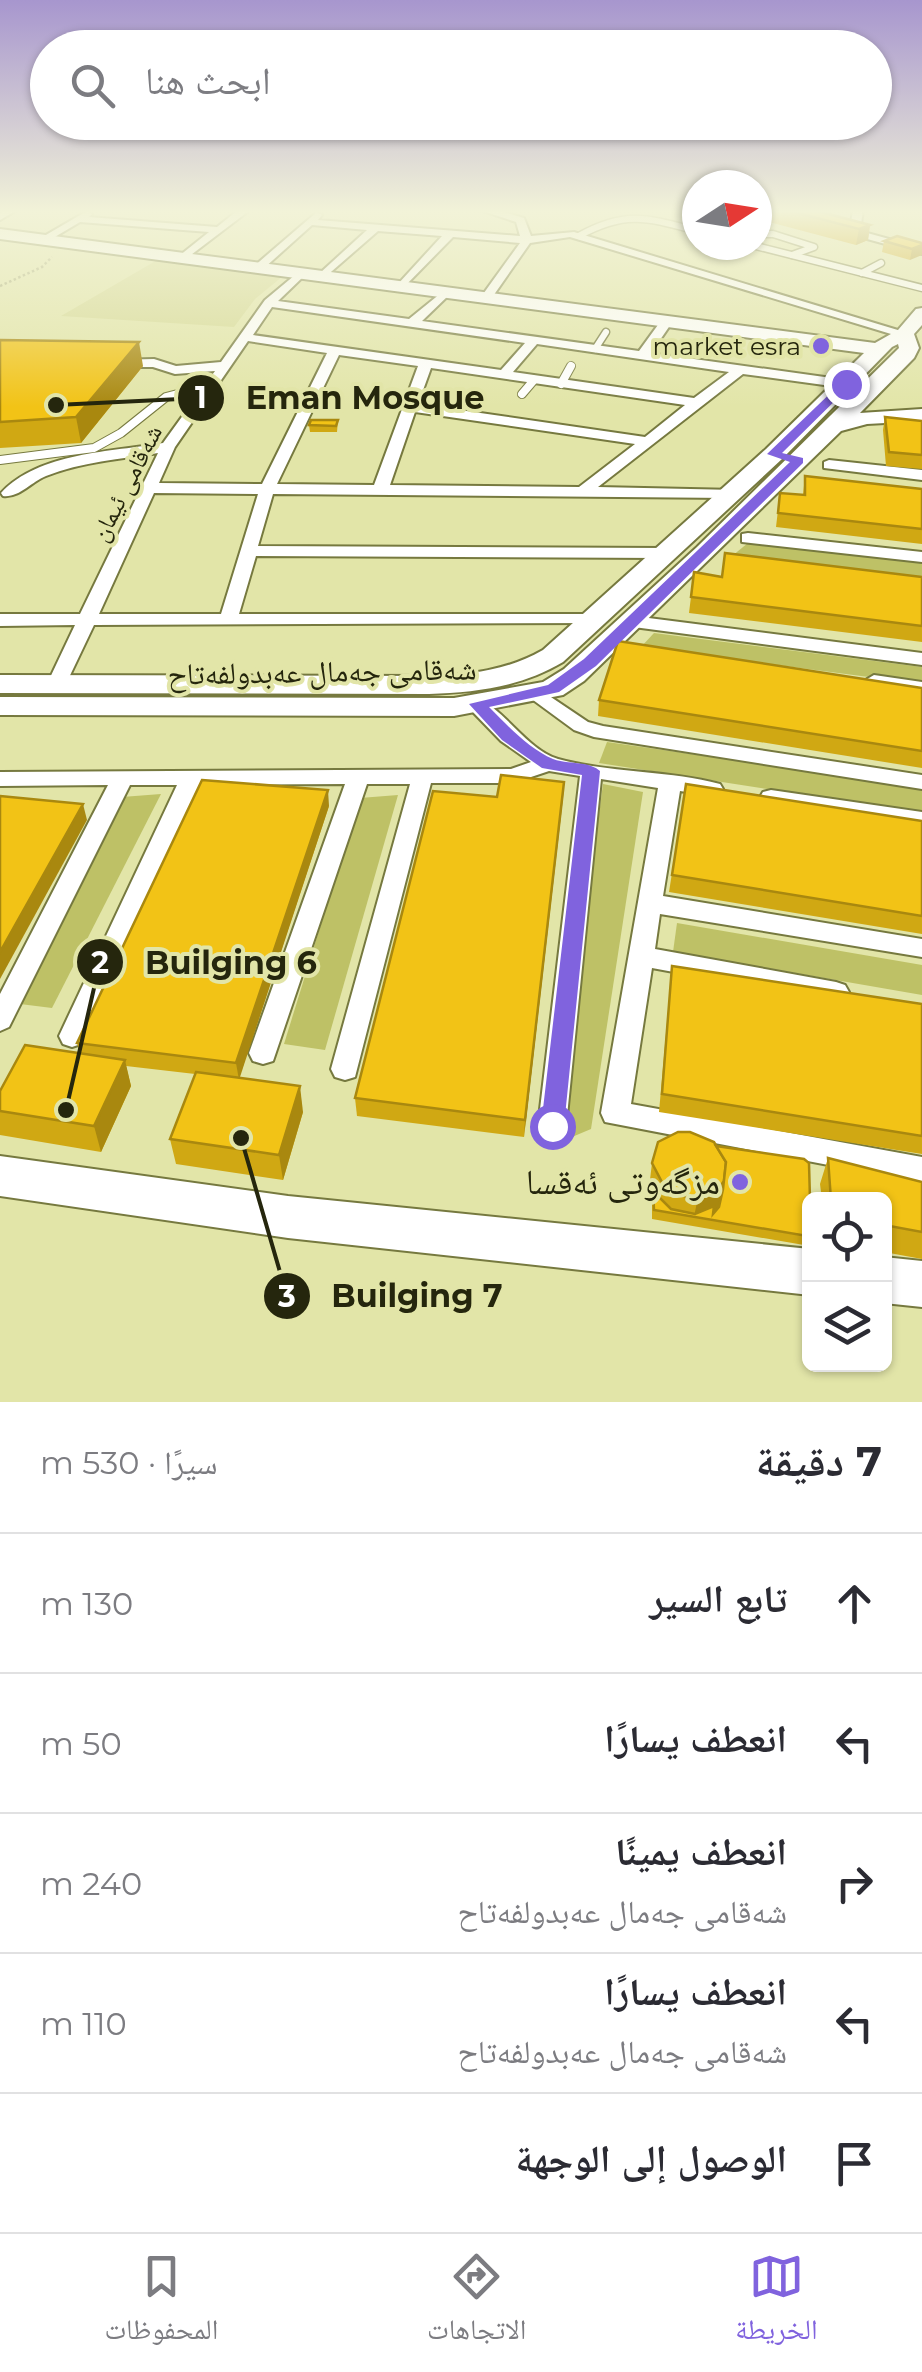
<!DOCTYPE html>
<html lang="ar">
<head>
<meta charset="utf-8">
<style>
	body { margin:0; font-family:Montserrat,"Noto Naskh Arabic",sans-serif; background:#f2f2f3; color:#2b2b33; direction:rtl }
	.controls { position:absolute; right:30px; bottom:30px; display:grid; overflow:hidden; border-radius:15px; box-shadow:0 2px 8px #0004 }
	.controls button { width:90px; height:90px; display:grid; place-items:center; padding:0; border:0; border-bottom:2px solid #e1e1e2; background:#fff; color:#2b2b33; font:50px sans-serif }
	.compass { position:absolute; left:682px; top:170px; width:90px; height:90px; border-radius:50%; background:#fff; box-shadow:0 2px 8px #0004; rotate:78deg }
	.stop { position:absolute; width:30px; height:30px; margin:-22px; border:8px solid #8063de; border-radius:50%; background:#fff }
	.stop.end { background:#8063de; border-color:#fff; box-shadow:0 2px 10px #0008 }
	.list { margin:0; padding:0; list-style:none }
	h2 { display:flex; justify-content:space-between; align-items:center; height:130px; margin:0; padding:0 40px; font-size:42px }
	h2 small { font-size:32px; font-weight:400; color:#7c7c81 }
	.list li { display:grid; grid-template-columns:65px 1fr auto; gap:30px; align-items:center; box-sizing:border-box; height:140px; padding:0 40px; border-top:2px solid #e1e1e2 }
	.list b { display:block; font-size:38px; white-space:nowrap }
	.list p { margin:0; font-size:32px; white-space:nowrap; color:#7c7c81 }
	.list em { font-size:32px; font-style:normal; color:#7c7c81 }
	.icon { flex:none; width:55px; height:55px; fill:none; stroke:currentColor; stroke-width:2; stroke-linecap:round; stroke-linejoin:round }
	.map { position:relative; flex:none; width:922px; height:1402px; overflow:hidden; direction:ltr }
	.search { position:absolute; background:#fff; box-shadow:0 2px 8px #0004; left:30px; right:30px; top:30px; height:110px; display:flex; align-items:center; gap:25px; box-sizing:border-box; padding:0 35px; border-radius:55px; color:#7c7c81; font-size:38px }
	.sheet { height:830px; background:#fff }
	nav { display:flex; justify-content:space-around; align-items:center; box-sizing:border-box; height:140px; border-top:2px solid #e1e1e2; background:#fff; font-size:28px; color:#7c7c81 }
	nav a { display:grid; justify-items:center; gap:5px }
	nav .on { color:#8063de }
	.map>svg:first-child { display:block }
	.built { fill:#d6d994 }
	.green { fill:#bec166 }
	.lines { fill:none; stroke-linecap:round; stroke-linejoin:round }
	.lane-far1-casing { stroke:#76793f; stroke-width:9 }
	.lane-casing { stroke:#76793f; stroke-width:10 }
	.street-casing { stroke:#76793f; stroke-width:4 }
	.secondary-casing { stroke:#76793f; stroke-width:4 }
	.path { stroke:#a8aa78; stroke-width:2.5; stroke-dasharray:2.5 2.5; stroke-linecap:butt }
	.lane-far1 { stroke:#fff; stroke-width:6 }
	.lane { stroke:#fff; stroke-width:8 }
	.street { fill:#fff; fill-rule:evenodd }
	.secondary { fill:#fff; fill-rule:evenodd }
	.wall { fill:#d0a813 }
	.shaded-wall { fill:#a9880f }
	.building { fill:#f2c316; stroke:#a9880f; stroke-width:2.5 }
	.route { fill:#8063de }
	.poi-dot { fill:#8063de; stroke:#e2e5a8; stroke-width:4 }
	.labels { text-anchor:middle; stroke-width:8; stroke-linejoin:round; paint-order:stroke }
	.far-poi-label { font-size:25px; fill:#25260d; stroke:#e2e5a8; text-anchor:end }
	.far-street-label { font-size:25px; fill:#25260d; stroke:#e2e5a8 }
	.street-label { font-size:30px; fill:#25260d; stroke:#e2e5a8 }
	.near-poi-label { font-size:35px; fill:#25260d; stroke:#e2e5a8; text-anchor:end }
	.leader { fill:none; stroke:#25260d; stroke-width:4 }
	.callout-dot { fill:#25260d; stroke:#e2e5a8; stroke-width:4 }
	.mark-label { font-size:30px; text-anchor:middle; font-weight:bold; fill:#fff }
	.callout-label { font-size:32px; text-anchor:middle; font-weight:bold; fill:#25260d; stroke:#e2e5a8; stroke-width:8; stroke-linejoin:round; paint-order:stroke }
</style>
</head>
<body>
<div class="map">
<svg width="922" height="1402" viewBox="0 0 922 1402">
	<rect width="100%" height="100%" fill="#e2e5a8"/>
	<path class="built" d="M 159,259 L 283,276 L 255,299 L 234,327 L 61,316 Z"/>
	<g class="green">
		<path d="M 748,543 L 922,563 L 922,577 L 732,556 Z"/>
		<path d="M 654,633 L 922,667 L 922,684 L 641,647 Z"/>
		<path d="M 607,742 L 922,787 L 922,813 L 599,763 Z"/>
		<path d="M 603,784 L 643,792 L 591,1129 L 572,1137 L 558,1127 Z"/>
		<path d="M 161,794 L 52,1008 L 12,1003 L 122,797 Z"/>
		<path d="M 398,795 L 325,1050 L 284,1044 L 360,798 Z"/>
		<path d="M 677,923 L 922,965 L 922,995 L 673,952 Z"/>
	</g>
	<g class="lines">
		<g class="lane-far1-casing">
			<g id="lane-far1">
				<path d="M 757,234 L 773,234 L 814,247 L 792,255"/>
				<path d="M 579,236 C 626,210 648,218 697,231"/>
				<path d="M 752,245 L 922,288"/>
				<path d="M 862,273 L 881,263"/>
				<path d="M 595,349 L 606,332"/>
			</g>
		</g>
		<g class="lane-casing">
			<g id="lane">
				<path d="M 561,384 L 571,366"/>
				<path d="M 522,394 L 534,380"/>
				<path d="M 0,460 L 94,448 L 121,433 L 166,397 L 212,385"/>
			</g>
		</g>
		<g class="street-casing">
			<g id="street">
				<path d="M 4,210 L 17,210 L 0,220 L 0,213 Z"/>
				<path d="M 238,210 L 250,210 L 183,261 L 178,258 L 179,256 L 209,232 L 80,222 L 48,241 L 39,239 L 87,211 L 92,214 L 89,217 L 217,227 Z"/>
				<path d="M 480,210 L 497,210 L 524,218 L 531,236 L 574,232 L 911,334 L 901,337 L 570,237 L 530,243 L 491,299 L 487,301 L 481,297 L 520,243 L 453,237 L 402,289 L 398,288 L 398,284 L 442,236 L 378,231 L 324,278 L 320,277 L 320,273 L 367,230 L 312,225 L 263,269 L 253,267 L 317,212 L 322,215 L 318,220 L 520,236 L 516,222 Z"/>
				<path d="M 853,210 L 863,210 L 860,231 L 922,248 L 922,254 L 838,231 L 838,227 L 850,228 Z"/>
				<path d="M 301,270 L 305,271 L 305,275 L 278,301 L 409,319 L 446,289 L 452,292 L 450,294 L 422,321 L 639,351 L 663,318 L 667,317 L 673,321 L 651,353 L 846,380 L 853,384 L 846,388 L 743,374 L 598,487 L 736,490 L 736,496 L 730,498 L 273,494 L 258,546 L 664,548 L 672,553 L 664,558 L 256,556 L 239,614 L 592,614 L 598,615 L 601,619 L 598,623 L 94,625 L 64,688 L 50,688 L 47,684 L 75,625 L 0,626 L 0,614 L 80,614 L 158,453 C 121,459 81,462 46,476 C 31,482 19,498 3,496 L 1,493 C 39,452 112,452 163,443 L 215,371 L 175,374 L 153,367 L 119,367 L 112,363 L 114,360 L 154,359 L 176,366 L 221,362 L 265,300 ZM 272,307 L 525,343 L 501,370 L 253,335 ZM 248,341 L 327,353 L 262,484 L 159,483 L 175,447 ZM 537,344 L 729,372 L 694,398 L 513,372 ZM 339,355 L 418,366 L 374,485 L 277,484 ZM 431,368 L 685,405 L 645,437 L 418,404 ZM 415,412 L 635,444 L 579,487 L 390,485 ZM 154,493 L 258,494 L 221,614 L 99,614 Z"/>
				<path d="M 829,460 L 922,470 L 922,480 L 824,468 L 824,462 Z"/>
				<path d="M 748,533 L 922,552 L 922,562 L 742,542 L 742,534 Z"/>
				<path d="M 633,616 L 922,653 L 922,665 L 626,626 L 624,622 Z"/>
				<path d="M 874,675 L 922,682 L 922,694 L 867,685 L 864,681 Z"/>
				<path d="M 536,687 L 588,722 L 603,726 L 922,775 L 922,789 L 594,737 L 574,730 L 529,697 L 526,693 L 529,689 Z"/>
				<path d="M 477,699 C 502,706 527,750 558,759 C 610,773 667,770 720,784 L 723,789 L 720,794 L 712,796 L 680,791 L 663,896 L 922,939 L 922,957 L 660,914 L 655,949 L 836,982 L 845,985 L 849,992 L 845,999 L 836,1002 L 652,968 L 631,1104 L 922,1157 L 922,1183 L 605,1122 L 601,1113 L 658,788 L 601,779 L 566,1126 L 562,1135 L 552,1138 L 542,1135 L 538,1126 L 580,776 L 549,771 L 513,783 L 431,783 L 355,1077 L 345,1080 L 335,1077 L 331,1069 L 410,784 L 367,784 L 273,1061 L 263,1064 L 253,1061 L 249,1053 L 345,784 L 199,785 L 85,1036 L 81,1044 L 72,1047 L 63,1044 L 59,1036 L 177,785 L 130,785 L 9,1027 L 0,1031 L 0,994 L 108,785 L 0,786 L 0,772 L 511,769 L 531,762 L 501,741 L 470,709 L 467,705 L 470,701 Z"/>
				<path d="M 771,790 L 922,812 L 922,828 L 763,802 L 760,797 L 763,792 Z"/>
			</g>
		</g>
		<g class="secondary-casing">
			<g id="secondary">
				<path d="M 0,229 L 875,343 L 898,330 L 916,309 L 922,308 L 922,325 L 914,334 L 919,348 L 914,358 L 860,413 L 922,409 L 922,421 L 867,424 L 841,431 L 584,681 L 563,695 L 454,716 L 0,715 L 0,697 L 454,698 L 543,682 L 564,669 L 697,547 L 899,348 L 898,344 L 892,347 L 782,459 L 563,662 C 521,687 477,692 429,694 L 0,693 L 0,675 L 429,676 C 471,674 506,671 543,650 L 766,449 L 864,353 L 0,239 Z"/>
				<path d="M 0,1156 L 288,1196 L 810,1249 L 810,1295 L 288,1238 L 0,1196 Z"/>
				<path d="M 884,1257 L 922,1261 L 922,1307 L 884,1303 Z"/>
			</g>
		</g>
		<path class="path" d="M 0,286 L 42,267 L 52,257"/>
		<use href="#lane-far1" class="lane-far1"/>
		<use href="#lane" class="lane"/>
		<use href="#street" class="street"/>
		<use href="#secondary" class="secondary"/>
	</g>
	<g class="wall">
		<path d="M 770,210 L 814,210 L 870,225 L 868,240 L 856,245 L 769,222 Z"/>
		<path d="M 884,241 L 922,243 L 910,260 L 882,252 Z"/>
		<path d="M 0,340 L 143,366 L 81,443 L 0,448 Z"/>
		<path d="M 885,417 L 922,421 L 922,469 L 886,466 L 883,430 Z"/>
		<path d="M 338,420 L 337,432 L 310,432 L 309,425 Z"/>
		<path d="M 805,476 L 922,489 L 922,544 L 776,527 L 780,493 L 803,495 Z"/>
		<path d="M 694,572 L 722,577 L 922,577 L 922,642 L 689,613 Z"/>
		<path d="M 922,688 L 922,768 L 598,716 L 599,700 Z"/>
		<path d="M 564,782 L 524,1137 L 357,1116 L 355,1098 L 497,797 Z"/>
		<path d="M 686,784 L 922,821 L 922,934 L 669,892 Z"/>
		<path d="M 329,806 L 239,1078 L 303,1112 L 283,1180 L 176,1164 L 170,1139 L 195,1074 L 126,1066 L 131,1086 L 101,1152 L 0,1135 L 0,1091 L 80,1054 L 77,1043 Z"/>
		<path d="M 672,966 L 922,1004 L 922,1154 L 659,1112 Z"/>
		<path d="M 716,1146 L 804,1159 L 809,1241 L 804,1245 L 652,1219 L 652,1196 L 649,1188 L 652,1163 Z"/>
		<path d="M 828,1158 L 922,1182 L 922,1259 L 884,1252 L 884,1200 L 822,1200 L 820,1184 Z"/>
	</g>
	<g class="shaded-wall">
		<path d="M 870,225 L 868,240 L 856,245 L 859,229 Z"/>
		<path d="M 922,245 L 922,255 L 910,260 L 912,249 Z"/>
		<path d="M 139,342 L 143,366 L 81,443 L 76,417 Z"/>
		<path d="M 564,782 L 563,798 L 524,1137 L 525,1120 Z"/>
		<path d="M 328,790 L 329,806 L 239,1080 L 236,1063 Z"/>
		<path d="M 83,804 L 87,820 L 0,979 L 0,952 Z"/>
		<path d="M 125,1060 L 131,1086 L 101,1152 L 94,1126 Z"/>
		<path d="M 300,1086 L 303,1112 L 283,1180 L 279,1155 Z"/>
		<path d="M 724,1181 L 719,1207 L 713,1214 L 694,1217 L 698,1197 Z"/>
	</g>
	<g class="building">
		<path d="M 786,210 L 814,210 L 870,225 L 859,229 Z"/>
		<path d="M 897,236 L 922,243 L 922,245 L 912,249 L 884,241 Z"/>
		<path d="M 0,340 L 139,342 L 76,417 L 0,422 Z"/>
		<path d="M 885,417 L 922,421 L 922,455 L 889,452 Z"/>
		<path d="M 311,420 L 338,420 L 336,426 L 309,425 Z"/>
		<path d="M 805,476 L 922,489 L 922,529 L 778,513 L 780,493 L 805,495 Z"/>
		<path d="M 725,553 L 922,577 L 922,626 L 691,597 L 694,572 L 722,577 Z"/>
		<path d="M 618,641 L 922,688 L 922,751 L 599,700 Z"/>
		<path d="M 501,775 L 564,782 L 525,1120 L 355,1098 L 433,791 L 497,797 Z"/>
		<path d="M 202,780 L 328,790 L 236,1063 L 77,1043 Z"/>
		<path d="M 686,784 L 922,821 L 922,916 L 672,875 Z"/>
		<path d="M 0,796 L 83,804 L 0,952 Z"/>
		<path d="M 672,966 L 922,1004 L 922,1136 L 662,1094 Z"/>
		<path d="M 25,1045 L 125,1060 L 94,1126 L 0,1111 L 0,1091 Z"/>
		<path d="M 196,1072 L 300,1086 L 279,1155 L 170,1139 Z"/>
		<path d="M 678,1132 L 690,1132 L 714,1142 L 726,1162 L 724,1181 L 718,1189 L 698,1197 L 686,1197 L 663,1184 L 652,1163 L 658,1142 Z"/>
		<path d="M 716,1146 L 804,1159 L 809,1163 L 810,1200 L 810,1234 L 807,1236 L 654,1210 L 653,1191 L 671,1209 L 695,1214 L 714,1206 L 713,1214 L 719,1207 L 723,1189 L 726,1162 Z"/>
		<path d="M 828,1158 L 922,1182 L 922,1232 L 884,1225 L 884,1200 L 831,1200 Z"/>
	</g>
	<linearGradient id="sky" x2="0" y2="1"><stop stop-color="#a796ce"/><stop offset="0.52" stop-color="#f2f3d8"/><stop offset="1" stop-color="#f2f3d8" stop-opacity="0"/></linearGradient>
	<rect width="922" height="407" fill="url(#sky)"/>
	<path class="route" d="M 842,382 L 852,384 L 782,453 L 803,458 L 803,463 L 596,666 L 559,692 L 489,707 C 507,725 529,749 553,759 C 568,765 587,760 600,771 L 564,1126 L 561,1133 L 544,1133 L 541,1126 L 582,775 L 542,768 L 502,740 L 469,704 L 548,685 L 584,659 L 790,462 L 767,454 Z"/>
	<g class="poi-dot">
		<circle cx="821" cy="346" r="10"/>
		<circle cx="740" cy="1182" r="10"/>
	</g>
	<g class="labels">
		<g class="far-poi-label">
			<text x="801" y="355">market esra</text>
		</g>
		<g class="far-street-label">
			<text transform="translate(126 483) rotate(-63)" y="9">شەقامی ئیمان</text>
		</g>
		<g class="street-label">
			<text transform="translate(322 672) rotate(-1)" y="10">شەقامی جەمال عەبدولفەتاح</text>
		</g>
		<g class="near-poi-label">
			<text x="720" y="1194">مزگەوتی ئەقسا</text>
		</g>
	</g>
	<path class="leader" d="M56 405L201 398M66 1110L100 962M241 1138L287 1296"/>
	<g class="callout-dot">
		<circle cx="56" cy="405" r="10"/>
		<circle cx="66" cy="1110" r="10"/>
		<circle cx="241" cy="1138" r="10"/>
		<circle cx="201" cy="398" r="25"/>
		<circle cx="100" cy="962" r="25"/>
		<circle cx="287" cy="1296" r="25"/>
	</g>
	<g class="mark-label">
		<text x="201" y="408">1</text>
		<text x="100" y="973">2</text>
		<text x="287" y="1307">3</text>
	</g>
	<g class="callout-label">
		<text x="365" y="409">Eman Mosque</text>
		<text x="231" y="974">Builging 6</text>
		<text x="417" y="1307">Builging 7</text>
	</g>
</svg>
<div class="controls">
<button><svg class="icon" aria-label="locate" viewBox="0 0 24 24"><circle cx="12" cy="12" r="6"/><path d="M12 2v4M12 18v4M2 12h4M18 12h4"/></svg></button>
<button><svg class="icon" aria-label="layers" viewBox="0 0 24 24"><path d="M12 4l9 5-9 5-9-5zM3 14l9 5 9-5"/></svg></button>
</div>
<svg class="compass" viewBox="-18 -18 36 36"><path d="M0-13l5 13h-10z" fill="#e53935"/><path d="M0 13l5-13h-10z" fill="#7c7c81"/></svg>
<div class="stop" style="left:552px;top:1126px"></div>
<div class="stop end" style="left:846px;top:384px"></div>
<div class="search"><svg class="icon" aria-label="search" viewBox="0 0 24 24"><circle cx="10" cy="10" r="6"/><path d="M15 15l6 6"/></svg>ابحث هنا</div>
</div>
<section class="sheet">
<h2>7 دقيقة<small>سيرًا · 530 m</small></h2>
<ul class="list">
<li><svg class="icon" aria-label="ahead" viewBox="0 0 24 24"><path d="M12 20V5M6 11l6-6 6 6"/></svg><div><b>تابع السير</b></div><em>130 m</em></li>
<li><svg class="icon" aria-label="left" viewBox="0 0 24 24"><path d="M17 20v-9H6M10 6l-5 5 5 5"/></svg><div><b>انعطف يسارًا</b></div><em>50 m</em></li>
<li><svg class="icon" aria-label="right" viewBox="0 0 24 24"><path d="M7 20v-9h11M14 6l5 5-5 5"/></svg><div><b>انعطف يمينًا</b><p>شەقامی جەمال عەبدولفەتاح</p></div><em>240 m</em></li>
<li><svg class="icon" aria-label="left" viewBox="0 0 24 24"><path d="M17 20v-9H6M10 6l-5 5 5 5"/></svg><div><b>انعطف يسارًا</b><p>شەقامی جەمال عەبدولفەتاح</p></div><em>110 m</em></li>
<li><svg class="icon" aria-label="arrive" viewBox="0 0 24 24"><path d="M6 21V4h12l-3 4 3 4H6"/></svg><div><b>الوصول إلى الوجهة</b></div></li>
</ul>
</section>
<nav>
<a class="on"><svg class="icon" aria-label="map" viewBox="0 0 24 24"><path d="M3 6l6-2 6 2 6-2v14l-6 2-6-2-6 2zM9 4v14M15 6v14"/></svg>الخريطة</a>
<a><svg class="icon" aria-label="directions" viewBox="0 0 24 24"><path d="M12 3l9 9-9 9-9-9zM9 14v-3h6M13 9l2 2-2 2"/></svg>الاتجاهات</a>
<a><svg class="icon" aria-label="saved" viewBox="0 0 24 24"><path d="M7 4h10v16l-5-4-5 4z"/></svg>المحفوظات</a>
</nav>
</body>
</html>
